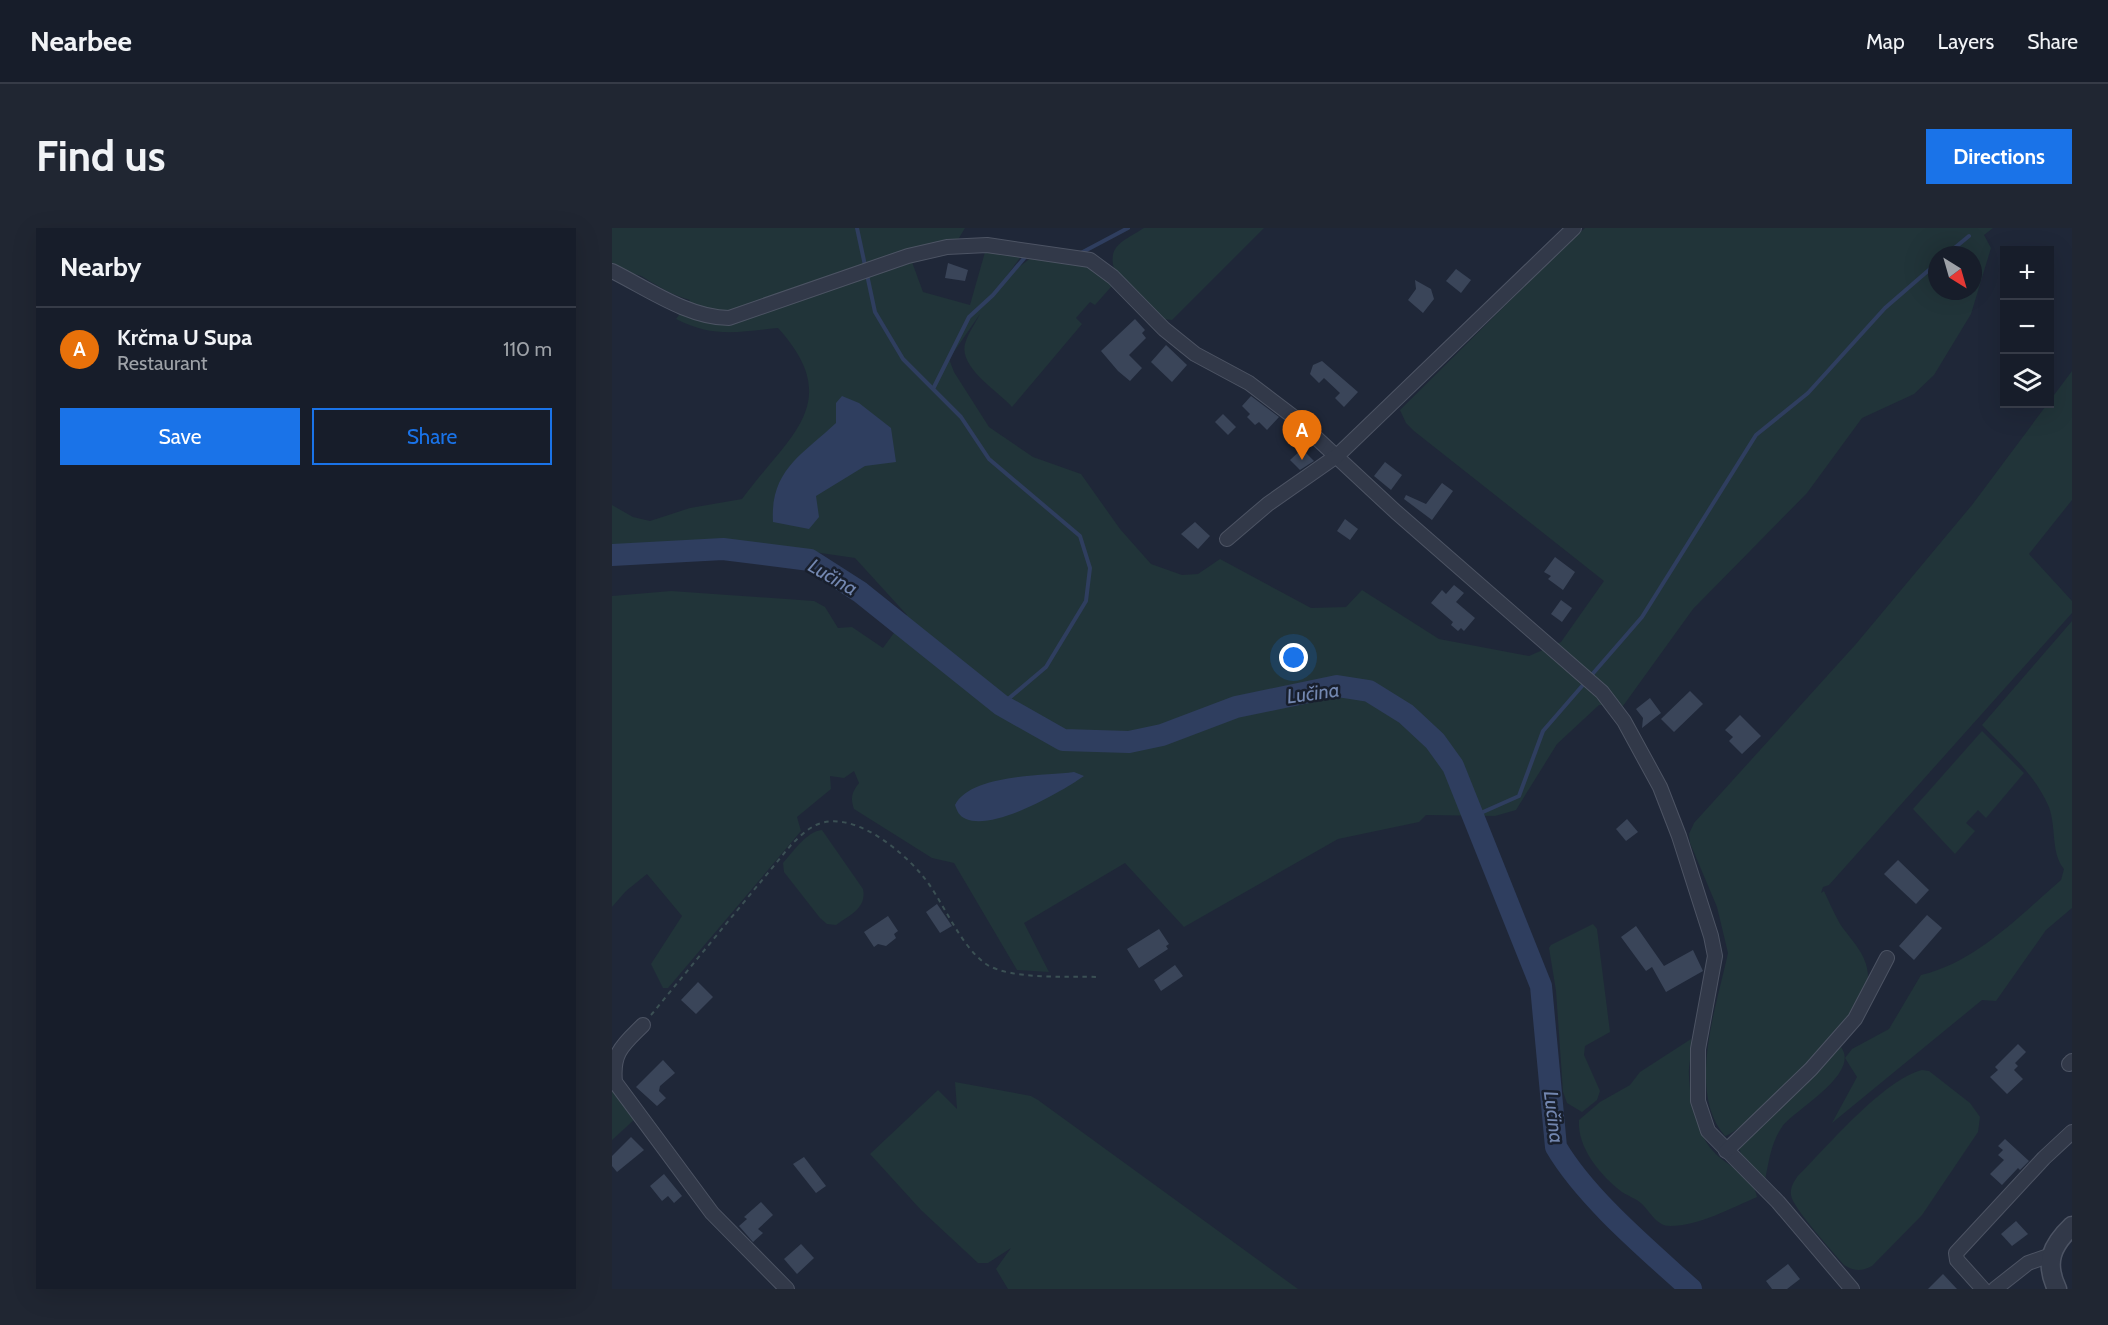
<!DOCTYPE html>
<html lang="en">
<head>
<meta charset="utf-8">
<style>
	body { margin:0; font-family:Cabin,sans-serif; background:#202632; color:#f1f3f6 }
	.controls { position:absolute; right:18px; top:18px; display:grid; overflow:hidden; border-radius:0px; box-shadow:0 6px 24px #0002 }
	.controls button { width:54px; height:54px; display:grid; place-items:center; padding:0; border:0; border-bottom:2px solid #363b47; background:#171d2a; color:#f1f3f6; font:30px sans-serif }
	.compass { position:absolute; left:1316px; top:18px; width:54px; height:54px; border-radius:50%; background:#171d2a; box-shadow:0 6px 24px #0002; rotate:143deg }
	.you { position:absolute; left:682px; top:430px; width:21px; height:21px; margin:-15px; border:4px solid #fff; border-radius:50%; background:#1a73e8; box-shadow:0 0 0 9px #1a73e833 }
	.badge { display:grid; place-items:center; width:39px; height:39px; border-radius:50%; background:#1a73e8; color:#fff; font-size:20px; font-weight:700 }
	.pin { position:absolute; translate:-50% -50px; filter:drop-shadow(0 2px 3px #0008) }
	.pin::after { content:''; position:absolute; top:32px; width:21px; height:18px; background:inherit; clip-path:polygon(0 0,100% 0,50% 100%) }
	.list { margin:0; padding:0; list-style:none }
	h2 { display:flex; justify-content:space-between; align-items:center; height:78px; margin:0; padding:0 24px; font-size:26px }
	h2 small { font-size:20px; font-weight:400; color:#9ea2a8 }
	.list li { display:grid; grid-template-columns:39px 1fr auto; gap:18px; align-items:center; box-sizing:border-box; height:84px; padding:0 24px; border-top:2px solid #363b47 }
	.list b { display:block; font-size:22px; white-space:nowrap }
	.list p { margin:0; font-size:20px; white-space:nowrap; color:#9ea2a8 }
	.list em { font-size:20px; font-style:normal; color:#9ea2a8 }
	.actions { display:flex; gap:12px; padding:18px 24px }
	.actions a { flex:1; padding:14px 0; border:2px solid #1a73e8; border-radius:0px; text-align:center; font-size:21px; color:#1a73e8 }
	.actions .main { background:#1a73e8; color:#fff }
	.icon { flex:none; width:33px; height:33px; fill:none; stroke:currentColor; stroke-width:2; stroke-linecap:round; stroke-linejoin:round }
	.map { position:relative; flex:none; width:1460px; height:1061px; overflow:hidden; border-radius:0px }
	header { display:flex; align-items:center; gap:36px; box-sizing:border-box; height:84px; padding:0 30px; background:#171d2a; border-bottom:2px solid #363b47 }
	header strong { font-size:28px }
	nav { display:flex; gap:33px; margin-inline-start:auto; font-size:21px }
	.intro { display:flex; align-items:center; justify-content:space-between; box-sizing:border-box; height:144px; padding:0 36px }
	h1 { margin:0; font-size:42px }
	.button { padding:15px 27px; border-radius:0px; background:#1a73e8; color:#fff; font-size:21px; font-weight:700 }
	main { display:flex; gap:36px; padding:0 36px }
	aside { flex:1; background:#171d2a; border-radius:0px; box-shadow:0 6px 24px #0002 }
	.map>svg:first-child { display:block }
	.green { fill:#213439; fill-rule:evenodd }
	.water { fill:#2f3e5f }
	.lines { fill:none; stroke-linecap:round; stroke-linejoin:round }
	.stream { stroke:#2f3e5f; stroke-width:4 }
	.river { stroke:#2f3e5f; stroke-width:22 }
	.building { fill:#3a4559 }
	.minor-casing { stroke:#4d5464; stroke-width:16 }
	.tertiary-casing { stroke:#4d5464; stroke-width:21 }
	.path { stroke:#3b5054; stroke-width:2; stroke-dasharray:4.5 4.5; stroke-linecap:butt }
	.minor { stroke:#323949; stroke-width:14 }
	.tertiary { stroke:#323949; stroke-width:18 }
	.labels { text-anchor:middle; stroke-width:5; stroke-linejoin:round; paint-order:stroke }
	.water-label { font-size:20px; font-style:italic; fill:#7387b0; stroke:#181f2d }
</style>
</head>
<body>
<header>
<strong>Nearbee</strong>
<nav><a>Map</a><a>Layers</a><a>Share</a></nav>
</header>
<div class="intro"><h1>Find us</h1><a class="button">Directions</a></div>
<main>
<aside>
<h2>Nearby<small></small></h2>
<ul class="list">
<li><span class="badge" style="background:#e8710a">A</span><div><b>Krčma U Supa</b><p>Restaurant</p></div><em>110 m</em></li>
</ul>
<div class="actions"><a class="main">Save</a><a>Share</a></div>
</aside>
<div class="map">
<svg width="1460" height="1061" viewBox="0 0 1460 1061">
	<rect width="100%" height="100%" fill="#1f2738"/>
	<g class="green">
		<path d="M 0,0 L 353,0 L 347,10 L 339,15 L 279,30 L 283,41 L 300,34 L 311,64 L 358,77 L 373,24 L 410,27 L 394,49 L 420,29 C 439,32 497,36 499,59 L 483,77 L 478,74 L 464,90 L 470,96 L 400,179 C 386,163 347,140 353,116 C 356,105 363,96 368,86 L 337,131 L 342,144 L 377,199 L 421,229 L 469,246 L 508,301 L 539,336 L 570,347 L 586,346 L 608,331 L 699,380 L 734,379 L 750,362 L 827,411 L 917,428 L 949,414 L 992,353 L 802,203 L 794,195 L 788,182 L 949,22 L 973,0 L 1381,0 L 1372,7 L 1379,20 L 1359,86 L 1322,147 L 1302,166 L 1250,190 L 1195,265 L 1081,381 L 1011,478 L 987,477 L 945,516 L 904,582 L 883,588 L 814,587 L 807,594 L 726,611 L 572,699 L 513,635 L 412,695 L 437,744 L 405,742 L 342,635 L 320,630 L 242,581 C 238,570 240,564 247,555 L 242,543 L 232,550 L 218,548 L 219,561 L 185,589 L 189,603 L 56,760 L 51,760 L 39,736 L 70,688 L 35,646 L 14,663 L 0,679 L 0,368 L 59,363 L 202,373 L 213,379 L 226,400 L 240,399 L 271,420 L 295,387 L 243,330 L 119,312 L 0,320 L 0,277 L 21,289 L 38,293 L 78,280 L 130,271 C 176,208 234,175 166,100 C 126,104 101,110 64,91 L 78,72 C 60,67 47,59 31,49 C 28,47 7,42 0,39 ZM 1325,27 L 1361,27 L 1361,63 L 1325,63 Z"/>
		<path d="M 532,0 L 652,0 L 560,92 L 551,91 L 502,40 C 495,17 515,11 532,0 Z"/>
		<path d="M 1460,143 L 1460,272 L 1417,326 L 1460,373 L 1460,385 L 1217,657 L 1211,659 L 1209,665 L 1212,663 C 1217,674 1222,685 1228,696 C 1239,712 1255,726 1256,747 C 1256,755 1254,767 1250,774 C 1238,795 1133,903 1113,908 C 1074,864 1105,777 1116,725 L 1105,679 L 1078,615 L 1077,606 L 1082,595 L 1244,416 L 1360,277 Z"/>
		<path d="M 1460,393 L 1460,680 L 1434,702 L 1384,773 L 1370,772 L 1220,895 L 1245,849 L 1233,830 L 1240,821 L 1277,801 L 1309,747 C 1364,734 1407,688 1449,652 L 1452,641 C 1438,624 1445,597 1436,577 C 1422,545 1394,522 1370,497 Z"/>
		<path d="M 1370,503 L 1412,545 L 1374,590 L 1366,582 L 1354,595 L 1363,603 L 1343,626 L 1301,581 Z"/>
		<path d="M 210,602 L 251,661 C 255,680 238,687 224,697 L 215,696 L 208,690 L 172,644 L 171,635 C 181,624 195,603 210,602 Z"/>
		<path d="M 981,696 L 985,701 L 998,804 L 973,818 L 972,827 L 988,863 L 985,872 L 970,884 L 955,875 L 951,864 L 944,763 L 937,720 L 939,717 Z"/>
		<path d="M 1079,811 C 1081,823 1076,836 1077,848 C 1078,872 1084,904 1101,923 C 1114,938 1142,948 1145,969 C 1119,980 1087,998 1058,998 C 1045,998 1038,984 1030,976 C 1025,971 1016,968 1010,964 C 989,948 965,920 967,892 L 988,874 L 1018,857 L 1028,844 Z"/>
		<path d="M 1229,819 C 1249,846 1182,882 1170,899 C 1159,915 1157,933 1153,952 L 1129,927 L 1127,918 Z"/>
		<path d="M 1310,842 L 1317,843 L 1358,875 L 1368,889 L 1366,904 L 1310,987 L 1260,1038 C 1249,1044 1242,1043 1232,1037 C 1221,1024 1180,979 1179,967 C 1178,959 1182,954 1185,949 C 1215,919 1271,852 1310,842 Z"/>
		<path d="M 343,854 L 419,868 L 426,872 L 686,1061 L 396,1061 L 384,1041 L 399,1020 L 376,1035 L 366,1035 L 309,982 L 258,926 L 326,862 L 345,881 Z"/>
		<path d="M 0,862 L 24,890 L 0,912 Z"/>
	</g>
	<g class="water">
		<path d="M 230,168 L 247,175 L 279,200 L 284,234 L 253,238 L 204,268 L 207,289 L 197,301 L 161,294 C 158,242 190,227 224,195 L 224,175 Z"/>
		<path d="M 462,544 L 472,548 C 449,564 382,603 354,591 C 347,588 345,583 343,577 C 359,546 431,548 462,544 Z"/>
	</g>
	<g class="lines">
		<g class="stream">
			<path d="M 245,0 L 263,84 L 291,131 L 349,189 L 377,231 L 468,308 L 478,340 L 474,373 L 434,439 L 389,477"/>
			<path d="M 467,26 L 516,0"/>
			<path d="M 1334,27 L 1357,8"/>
			<path d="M 322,159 L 357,89 L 381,67 L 414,28"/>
			<path d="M 862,588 L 907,568 L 931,503 L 1030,389 L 1144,207 L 1196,165 L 1273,80 L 1325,35"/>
		</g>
		<path class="river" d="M 0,327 L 111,321 L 198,332 L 248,364 L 389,477 L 451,512 L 517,514 L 550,507 L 624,479 L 725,458 L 757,463 L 794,486 L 823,513 L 841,538 L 929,758 L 944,919 C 974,970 1035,1021 1079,1061"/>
	</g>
	<g class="building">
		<path d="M 336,35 L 356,42 L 353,53 L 333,50 Z"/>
		<path d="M 844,41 L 859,52 L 849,65 L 834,53 Z"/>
		<path d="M 803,52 L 819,61 L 822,71 L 811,85 L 796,72 L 804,61 Z"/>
		<path d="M 523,91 L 533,102 L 530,105 L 534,110 L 517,127 L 530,140 L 518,153 L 506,143 L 489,123 Z"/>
		<path d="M 554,117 L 575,137 L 560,154 L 539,134 Z"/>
		<path d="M 710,133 L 746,164 L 732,179 L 723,170 L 728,165 L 712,150 L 707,155 L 698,146 L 701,137 Z"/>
		<path d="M 639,168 L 667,189 L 655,202 L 647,194 L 643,197 L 635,189 L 638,186 L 630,178 Z"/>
		<path d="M 611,186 L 624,199 L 616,207 L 603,194 Z"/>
		<path d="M 690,221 L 702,233 L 688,242 L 678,232 Z"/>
		<path d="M 773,234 L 790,247 L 779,262 L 762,248 Z"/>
		<path d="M 830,255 L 841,263 L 820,292 L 792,271 L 794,267 L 814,276 Z"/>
		<path d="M 733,291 L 746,301 L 738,312 L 725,303 Z"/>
		<path d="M 583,294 L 598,308 L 586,321 L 569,306 Z"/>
		<path d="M 943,329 L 963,344 L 951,362 L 936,351 L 939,348 L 932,344 Z"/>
		<path d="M 842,357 L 852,365 L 844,374 L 863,390 L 852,403 L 849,400 L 846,403 L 839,397 L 841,394 L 819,375 L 830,362 L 834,366 Z"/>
		<path d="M 949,372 L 960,380 L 950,394 L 939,386 Z"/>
		<path d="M 1078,463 L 1091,476 L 1062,504 L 1049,491 Z"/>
		<path d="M 1038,470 L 1049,485 L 1030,500 L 1031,490 L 1024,481 Z"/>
		<path d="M 1128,487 L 1149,508 L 1130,526 L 1117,513 L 1121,509 L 1113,502 Z"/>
		<path d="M 1015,591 L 1026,604 L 1014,613 L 1004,601 Z"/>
		<path d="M 1286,632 L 1317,662 L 1304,676 L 1272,646 Z"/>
		<path d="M 325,676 L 340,698 L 328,705 L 314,684 Z"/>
		<path d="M 1315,687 L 1330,700 L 1302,732 L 1287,718 Z"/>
		<path d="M 276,688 L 286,703 L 282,706 L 284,710 L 274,718 L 266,716 L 262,719 L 252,704 Z"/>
		<path d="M 1024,698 L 1052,738 L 1081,722 L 1091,743 L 1054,764 L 1040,739 L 1034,743 L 1009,709 Z"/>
		<path d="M 547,701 L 557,716 L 554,718 L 556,721 L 527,740 L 515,721 Z"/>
		<path d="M 563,737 L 571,748 L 549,763 L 542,752 Z"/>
		<path d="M 86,754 L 101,769 L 84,786 L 69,772 Z"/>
		<path d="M 1406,816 L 1414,824 L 1403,835 L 1406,838 L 1402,842 L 1411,851 L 1395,866 L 1378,849 L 1386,842 L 1383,839 Z"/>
		<path d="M 51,832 L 63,845 L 48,858 L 47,863 L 54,870 L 45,878 L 24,859 Z"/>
		<path d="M 19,909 L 32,922 L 5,944 L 0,938 L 0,928 Z"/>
		<path d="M 1393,911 L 1417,933 L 1408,942 L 1406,940 L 1390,957 L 1378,946 L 1392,932 L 1386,927 L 1391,922 L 1386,918 Z"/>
		<path d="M 192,929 L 214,958 L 204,965 L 181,936 Z"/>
		<path d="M 52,946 L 70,968 L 62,975 L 56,968 L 50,973 L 38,958 Z"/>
		<path d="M 149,974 L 161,987 L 146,1001 L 151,1005 L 141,1014 L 127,998 L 135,991 L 132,989 Z"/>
		<path d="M 1404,993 L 1416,1006 L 1400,1018 L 1389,1006 Z"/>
		<path d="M 189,1016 L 202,1030 L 185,1046 L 172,1031 Z"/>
		<path d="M 1176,1036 L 1188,1051 L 1175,1061 L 1160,1061 L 1154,1053 Z"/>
		<path d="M 1331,1046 L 1345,1061 L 1316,1061 Z"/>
	</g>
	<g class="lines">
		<g class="minor-casing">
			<g id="minor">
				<path d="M 0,43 C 36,61 77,90 117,90 L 296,28 L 335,19 L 375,17 L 478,32 L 501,49 L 552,101 L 583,126 L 637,155 L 683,190 L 784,284 L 990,464 L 1012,493 L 1048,559 L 1067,608 L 1099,708 L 1103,728 L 1086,821 L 1086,873 L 1096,903 L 1166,974 L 1240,1061"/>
				<path d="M 615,311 L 656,276 L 726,227 L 962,0"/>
				<path d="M 31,797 C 11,817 0,824 3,854 L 100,985 L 175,1061"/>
				<path d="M 1457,836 L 1460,833"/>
				<path d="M 1114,923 L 1199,841 L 1243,791 L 1275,730"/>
				<path d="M 1371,1061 L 1345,1032 L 1344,1025 L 1432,930 L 1460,904"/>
				<path d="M 1383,1061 L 1416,1035 L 1439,1027"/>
			</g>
		</g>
		<g class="tertiary-casing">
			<path id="tertiary" d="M 1445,1061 C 1432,1034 1440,1017 1460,998"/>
		</g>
		<path class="path" d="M 39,787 L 179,617 C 186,610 195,601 204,597 C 240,581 288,621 310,647 C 331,672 347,717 374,736 C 398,752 456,748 486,749"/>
		<use href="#minor" class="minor"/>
		<use href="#tertiary" class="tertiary"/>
	</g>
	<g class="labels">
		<g class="water-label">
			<text transform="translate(221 349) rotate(30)" y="7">Lučina</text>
			<text transform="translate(701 465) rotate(-8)" y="7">Lučina</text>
			<text transform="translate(942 889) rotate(83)" y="7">Lučina</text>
		</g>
	</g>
</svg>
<div class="controls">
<button>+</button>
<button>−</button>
<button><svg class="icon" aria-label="layers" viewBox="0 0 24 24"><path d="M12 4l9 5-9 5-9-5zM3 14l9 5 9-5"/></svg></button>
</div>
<svg class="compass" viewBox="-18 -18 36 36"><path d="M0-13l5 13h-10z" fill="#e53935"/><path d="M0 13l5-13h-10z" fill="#9ea2a8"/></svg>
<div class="you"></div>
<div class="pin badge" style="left:690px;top:232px;background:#e8710a">A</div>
</div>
</main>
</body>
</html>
